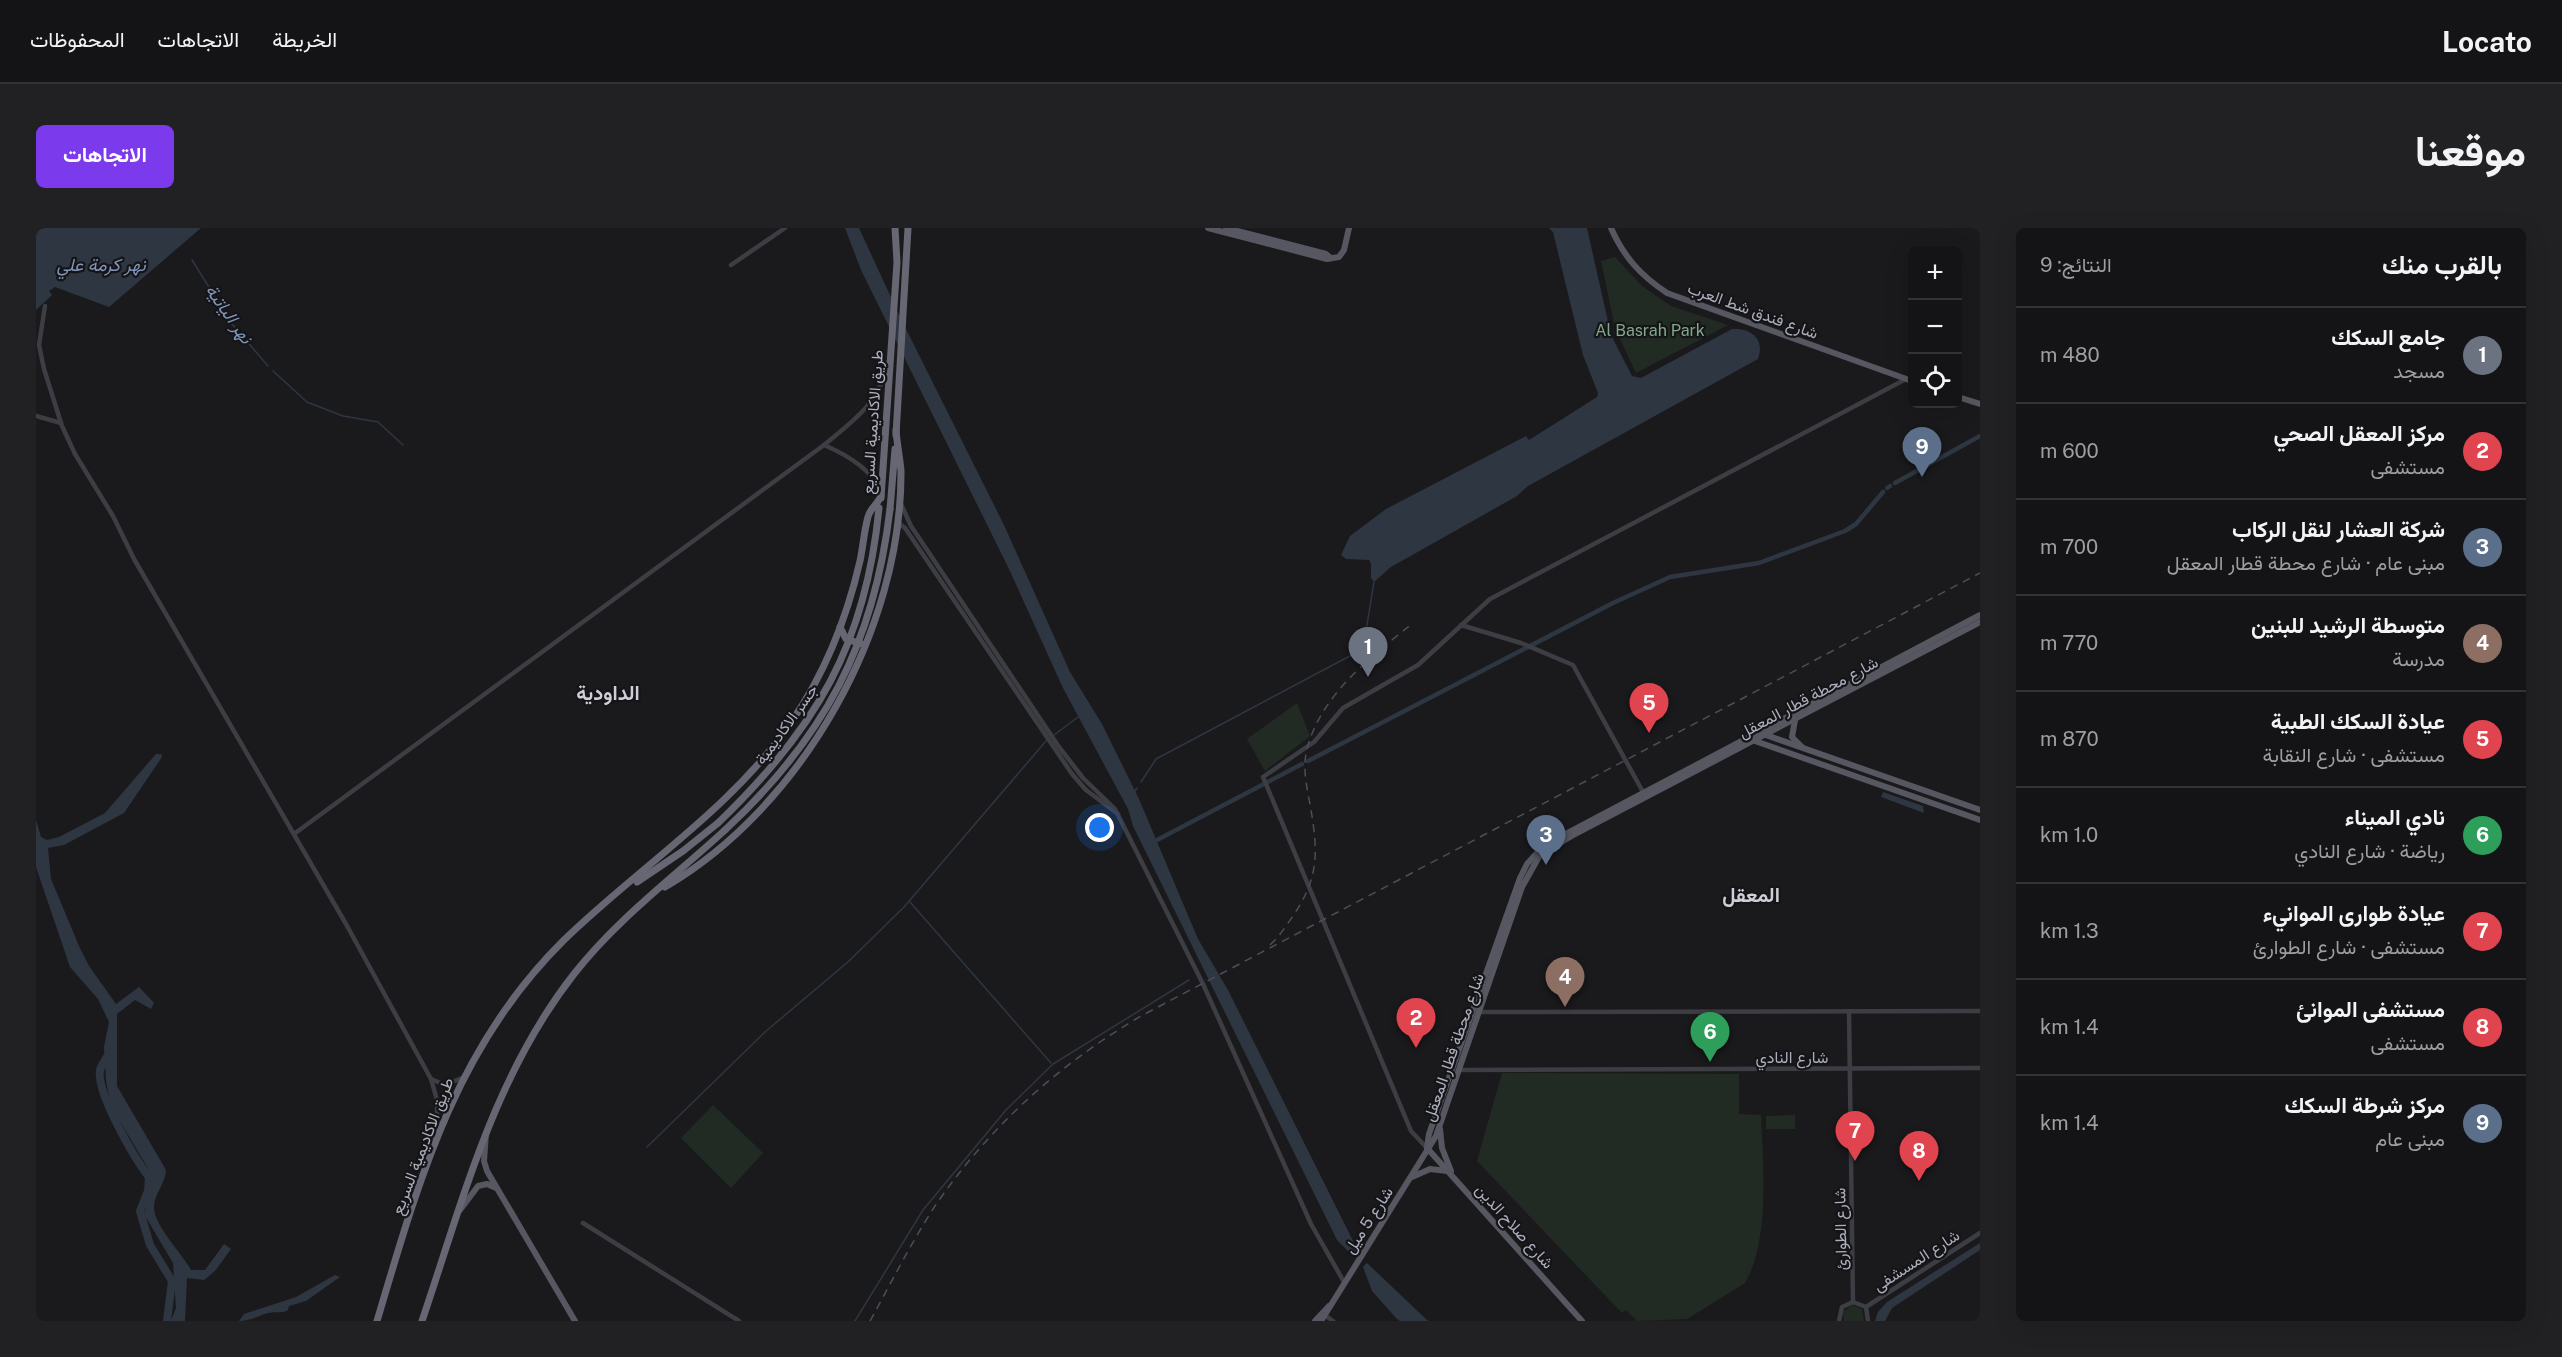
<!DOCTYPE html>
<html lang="ar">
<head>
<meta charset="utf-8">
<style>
	body { margin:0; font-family:"Public Sans",Vazirmatn,sans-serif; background:#212123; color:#f1f3f6; direction:rtl }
	.controls { position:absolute; right:18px; top:18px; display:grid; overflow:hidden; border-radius:9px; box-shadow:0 6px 24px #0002 }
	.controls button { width:54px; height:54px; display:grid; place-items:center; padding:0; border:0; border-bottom:2px solid #333335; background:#141416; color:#f1f3f6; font:30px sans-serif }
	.you { position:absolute; left:1064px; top:600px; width:21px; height:21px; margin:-15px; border:4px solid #fff; border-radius:50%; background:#1a73e8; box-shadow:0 0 0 9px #1a73e833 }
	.badge { display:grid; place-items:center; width:39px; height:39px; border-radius:50%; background:#7c3aed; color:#fff; font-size:20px; font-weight:700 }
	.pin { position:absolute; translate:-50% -50px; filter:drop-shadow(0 2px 3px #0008) }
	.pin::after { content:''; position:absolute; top:32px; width:21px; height:18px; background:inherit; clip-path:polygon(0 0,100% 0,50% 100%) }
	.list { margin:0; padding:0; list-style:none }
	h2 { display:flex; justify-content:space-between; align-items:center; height:78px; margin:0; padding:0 24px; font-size:26px }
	h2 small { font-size:20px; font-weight:400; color:#9d9ea1 }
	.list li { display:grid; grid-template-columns:39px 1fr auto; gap:18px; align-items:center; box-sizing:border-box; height:96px; padding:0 24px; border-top:2px solid #333335 }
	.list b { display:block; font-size:22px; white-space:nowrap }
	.list p { margin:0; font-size:20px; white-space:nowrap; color:#9d9ea1 }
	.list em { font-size:20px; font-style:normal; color:#9d9ea1 }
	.icon { flex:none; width:33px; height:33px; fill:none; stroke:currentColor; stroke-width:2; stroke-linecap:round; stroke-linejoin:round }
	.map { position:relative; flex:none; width:1944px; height:1093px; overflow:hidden; direction:ltr; border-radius:9px }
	header { display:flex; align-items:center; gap:36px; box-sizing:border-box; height:84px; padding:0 30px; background:#141416; border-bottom:2px solid #333335 }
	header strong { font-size:28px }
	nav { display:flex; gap:33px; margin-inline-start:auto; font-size:21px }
	.intro { display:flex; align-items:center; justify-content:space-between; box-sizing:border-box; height:144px; padding:0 36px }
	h1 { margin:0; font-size:42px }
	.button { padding:15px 27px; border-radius:9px; background:#7c3aed; color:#fff; font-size:21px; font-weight:700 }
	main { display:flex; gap:36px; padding:0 36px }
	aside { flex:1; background:#141416; border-radius:9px; box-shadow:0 6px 24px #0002 }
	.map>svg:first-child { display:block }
	.green { fill:#212b24 }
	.water { fill:#2e3642 }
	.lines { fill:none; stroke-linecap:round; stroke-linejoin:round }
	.stream { stroke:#2e3642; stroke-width:1.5 }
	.canal { stroke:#2e3642; stroke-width:4.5 }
	.river { stroke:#2e3642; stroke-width:8 }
	.minor { stroke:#3d3d44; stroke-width:4.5 }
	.major { stroke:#565761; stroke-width:6 }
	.highway { stroke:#666773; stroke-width:7 }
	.rail { stroke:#4d4e57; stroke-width:1.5; stroke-dasharray:8 6; stroke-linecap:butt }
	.highway-bridge { stroke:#666773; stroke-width:7 }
	.labels { text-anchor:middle; stroke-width:4.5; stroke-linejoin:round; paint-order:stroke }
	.street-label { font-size:16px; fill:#acaebd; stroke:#151518 }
	.park-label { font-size:16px; fill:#82a98b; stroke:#151518 }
	.water-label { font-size:18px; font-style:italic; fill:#8194ba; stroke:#151518 }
	.quarter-label { font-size:20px; font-weight:bold; fill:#cdced8; stroke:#151518 }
</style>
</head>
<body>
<header>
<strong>Locato</strong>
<nav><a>الخريطة</a><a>الاتجاهات</a><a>المحفوظات</a></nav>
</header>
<div class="intro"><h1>موقعنا</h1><a class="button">الاتجاهات</a></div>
<main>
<aside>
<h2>بالقرب منك<small>النتائج: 9</small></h2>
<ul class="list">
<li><span class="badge" style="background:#6b7280">1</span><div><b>جامع السكك</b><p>مسجد</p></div><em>480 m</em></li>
<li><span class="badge" style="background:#e0444e">2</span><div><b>مركز المعقل الصحي</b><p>مستشفى</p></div><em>600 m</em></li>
<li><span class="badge" style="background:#5c6f8a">3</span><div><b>شركة العشار لنقل الركاب</b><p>مبنى عام · شارع محطة قطار المعقل</p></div><em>700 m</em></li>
<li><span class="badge" style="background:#8d6e63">4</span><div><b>متوسطة الرشيد للبنين</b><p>مدرسة</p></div><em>770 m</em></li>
<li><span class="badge" style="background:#e0444e">5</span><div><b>عيادة السكك الطبية</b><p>مستشفى · شارع النقابة</p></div><em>870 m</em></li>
<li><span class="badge" style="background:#2e9e5b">6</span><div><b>نادي الميناء</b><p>رياضة · شارع النادي</p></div><em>1.0 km</em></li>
<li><span class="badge" style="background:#e0444e">7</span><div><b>عيادة طوارى الموانيء</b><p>مستشفى · شارع الطوارئ</p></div><em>1.3 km</em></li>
<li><span class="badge" style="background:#e0444e">8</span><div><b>مستشفى الموانئ</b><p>مستشفى</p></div><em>1.4 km</em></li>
<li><span class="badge" style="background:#5c6f8a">9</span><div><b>مركز شرطة السكك</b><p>مبنى عام</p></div><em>1.4 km</em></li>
</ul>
</aside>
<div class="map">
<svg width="1944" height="1093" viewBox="0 0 1944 1093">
	<rect width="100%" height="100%" fill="#1a1a1d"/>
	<g class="green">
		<path d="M 1579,29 L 1606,58 L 1635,78 L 1692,97 L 1600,145 L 1579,100 L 1565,33 Z"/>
		<path d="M 1261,475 L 1274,508 L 1229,543 L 1211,511 Z"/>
		<path d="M 1466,845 L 1703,846 L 1703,886 L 1725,887 C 1727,935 1734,1013 1709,1055 L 1651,1091 L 1601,1093 L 1590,1082 L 1586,1085 L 1441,933 Z"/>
		<path d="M 677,877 L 727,925 L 695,960 L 645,910 Z"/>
		<path d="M 1759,887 L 1759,901 L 1730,901 L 1730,888 Z"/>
		<path d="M 1816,1077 L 1826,1081 L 1828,1093 L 1808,1093 L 1807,1084 Z"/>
	</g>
	<g class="water">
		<path d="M 0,0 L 165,0 L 73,79 L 19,59 L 13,63 L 16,67 L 0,82 Z"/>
		<path d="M 809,0 L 823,0 L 865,91 L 968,297 L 1034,444 L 1066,496 L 1103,571 L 1162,711 L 1192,762 L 1322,1023 L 1318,1029 L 1301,1012 L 1097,598 L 1092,581 L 1027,460 L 973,341 L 825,42 Z"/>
		<path d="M 1513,0 L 1551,0 L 1575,107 L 1596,148 L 1605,150 L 1696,101 C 1716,100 1729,111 1722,131 L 1492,258 L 1481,268 L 1355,339 L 1338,354 L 1335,350 L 1335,336 L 1333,332 L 1310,331 L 1305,327 L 1314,308 L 1350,281 L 1490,208 L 1493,212 L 1561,169 L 1562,165 L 1547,127 L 1517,4 Z"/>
		<path d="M 120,526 L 125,526 L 126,529 L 88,585 L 28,617 L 12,620 L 15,651 L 43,718 L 53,738 L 80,776 L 103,759 L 118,775 L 115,781 L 99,772 L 81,786 L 81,858 L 130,942 C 129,956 119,965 118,978 C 117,997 146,1025 155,1042 L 169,1042 L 188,1016 L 195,1021 L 179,1043 L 168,1052 L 151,1050 L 149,1093 L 130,1093 L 136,1090 L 140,1080 L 137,1035 L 108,986 L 117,949 L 74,876 L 70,852 L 68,819 L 73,794 L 62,771 L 34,739 L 0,639 L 0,592 L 5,609 L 11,612 L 23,609 L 69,585 Z"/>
		<path d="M 1847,564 L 1887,578 L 1888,585 L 1845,569 Z"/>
		<path d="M 1944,1015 L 1944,1022 L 1856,1080 L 1849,1093 L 1839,1093 L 1842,1084 L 1851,1074 Z"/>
		<path d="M 1331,1035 L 1392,1093 L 1364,1093 L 1361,1091 L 1336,1063 L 1327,1039 Z"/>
		<path d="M 299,1047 L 304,1049 L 270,1073 L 253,1078 L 252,1082 C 246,1086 240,1083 232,1085 C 221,1088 215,1093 203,1093 L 208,1086 L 260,1069 Z"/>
	</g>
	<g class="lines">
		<g class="stream">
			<path d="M 156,32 L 196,96 L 232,138"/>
			<path d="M 237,143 L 271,174 L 307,188 L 342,194 L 367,217"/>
			<path d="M 1018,507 L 1042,489"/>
			<path d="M 1105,554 L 1120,531 L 1327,421 L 1338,354"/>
			<path d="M 1099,563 L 1101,560"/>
			<path d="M 874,674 L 1015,835"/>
			<path d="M 611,919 L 729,804 L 813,733 L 868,679 L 1010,513"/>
			<path d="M 819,1093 L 887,982 L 970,882 L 1017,836 L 1153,752"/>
		</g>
		<g class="canal">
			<path d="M 1859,255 L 1944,208"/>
			<path d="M 1851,260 L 1854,258"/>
			<path d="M 1272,533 L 1577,375 L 1634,349 L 1723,335 L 1809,303 L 1820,296 L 1847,264"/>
			<path d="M 1121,612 L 1266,536"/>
		</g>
		<path class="river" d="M 73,825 C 71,830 65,837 64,842 C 60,865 99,931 113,949 L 112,963 L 104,983 L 114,1017 L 136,1053 L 131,1093"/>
		<g class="minor">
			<path d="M 695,37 L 749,0"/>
			<path d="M 9,78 L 3,117 L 8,141 L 26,198 L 39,226 L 77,288 L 98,331 L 310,696 L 395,851 L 401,872 L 401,906"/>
			<path d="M 0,188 L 25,195"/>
			<path d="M 788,217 C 809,226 834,241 844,261"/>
			<path d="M 865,276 L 875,298 L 1023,519 L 1047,550 L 1079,581 L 1167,756 L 1275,996 L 1308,1054"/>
			<path d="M 860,298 L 864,296 L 869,300 L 1036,546 L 1050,562 L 1082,586"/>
			<path d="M 1425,397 L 1485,415 L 1537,437 L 1607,564"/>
			<path d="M 258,606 L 788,217 C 819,191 843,176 852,134"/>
			<path d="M 1813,783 L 1817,1074"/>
			<path d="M 1443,784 L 1944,783"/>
			<path d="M 1423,842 L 1944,840"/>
			<path d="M 395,851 L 409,857 L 426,850"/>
			<path d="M 1391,920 L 1375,903 L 1227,549 L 1278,514 L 1307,480 L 1382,437 L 1454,371 L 1870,151"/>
			<path d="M 547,995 L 703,1093"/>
			<path d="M 1830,1079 L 1944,1005"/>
			<path d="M 1287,1086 L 1297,1093"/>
			<path d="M 1803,1093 L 1806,1079 L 1817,1074 L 1830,1079 L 1832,1093"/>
		</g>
		<g class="major">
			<path d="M 1172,0 L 1291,31 L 1303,29 L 1308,22 L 1313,0"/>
			<path d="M 1190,0 L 1290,26 L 1295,30"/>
			<path d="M 1575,0 C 1588,29 1604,47 1631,65 L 1876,153"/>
			<path d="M 1922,169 L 1944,176"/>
			<path d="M 1759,492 L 1756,509 L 1766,519"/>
			<path d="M 1727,506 L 1944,582"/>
			<path d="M 1719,513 L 1944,592"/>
			<path d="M 1404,901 L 1406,920 L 1415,943"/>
			<path d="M 450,905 L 448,933 L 451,943 L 539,1093"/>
			<path d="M 1391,920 L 1393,906 L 1484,650 L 1491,636 L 1507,618 L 1944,387"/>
			<path d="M 1391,920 L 1546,1093"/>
			<path d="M 1376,949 L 1394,941 L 1411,943"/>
			<path d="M 424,982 L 442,958 L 451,956 L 460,960"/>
			<path d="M 1279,1093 L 1293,1078"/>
			<path d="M 1285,1093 L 1400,908 L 1486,659 L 1504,627 L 1539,606 L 1944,394"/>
		</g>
		<g class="highway">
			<path d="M 860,207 L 872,0"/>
			<path d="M 845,270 L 861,34 L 859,0"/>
			<path d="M 854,281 L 859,221"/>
			<path d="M 804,399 L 810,411 L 826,416"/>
			<path d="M 601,654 L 647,623 L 682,595"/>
			<path d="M 629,659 C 766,579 866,402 865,243 C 864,230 861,216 860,202"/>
			<path d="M 341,1093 C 383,952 419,820 527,713 C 603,639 696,581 756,493 C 789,445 811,389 824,333 C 827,319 828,303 832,289 C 834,280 842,276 845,268"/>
			<path d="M 386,1093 C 427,972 458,848 538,746 C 581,691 638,649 689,602"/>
		</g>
		<g class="rail">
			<path d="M 1234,717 C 1243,709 1250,698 1257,688 C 1284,648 1282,623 1274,576 C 1270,556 1266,537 1272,517 C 1288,464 1336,428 1377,395"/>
			<path d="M 834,1093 C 855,1055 875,1015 899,978 C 953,899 1022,837 1105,788 L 1944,345"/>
		</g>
		<g class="highway-bridge">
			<path d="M 682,595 C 780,501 830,416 843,280"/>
			<path d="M 689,602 C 789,509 838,416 854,281"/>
		</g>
	</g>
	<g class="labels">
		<g class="street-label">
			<text transform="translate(1717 82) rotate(20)" y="6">شارع فندق شط العرب</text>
			<text transform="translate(836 194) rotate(-86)" y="6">طريق الاكاديمية السريع</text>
			<text transform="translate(1772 469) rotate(-28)" y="6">شارع محطة قطار المعقل</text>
			<text transform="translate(750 496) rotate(-54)" y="6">جسر الاكاديمية</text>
			<text transform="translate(1417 819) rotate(-71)" y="6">شارع محطة قطار المعقل</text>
			<text x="1756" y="835">شارع النادي</text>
			<text transform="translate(386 918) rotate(-69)" y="6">طريق الاكاديمية السريع</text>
			<text transform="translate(1332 992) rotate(-57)" y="6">شارع 5 ميل</text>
			<text transform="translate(1479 998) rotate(48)" y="6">شارع صلاح الدين</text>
			<text transform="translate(1804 1001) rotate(-91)" y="6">شارع الطوارئ</text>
			<text transform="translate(1880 1032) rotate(-33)" y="6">شارع المسشفى</text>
		</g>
		<g class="park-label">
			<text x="1614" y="108">Al Basrah Park</text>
		</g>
		<g class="water-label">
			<text x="65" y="43">نهر كرمة علي</text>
			<text transform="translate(193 86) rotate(55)" y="6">نهر الياتية</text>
		</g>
		<g class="quarter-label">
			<text x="572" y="472">الداودية</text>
			<text x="1715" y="674">المعقل</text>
		</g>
	</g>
</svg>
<div class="controls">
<button>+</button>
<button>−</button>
<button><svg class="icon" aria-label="locate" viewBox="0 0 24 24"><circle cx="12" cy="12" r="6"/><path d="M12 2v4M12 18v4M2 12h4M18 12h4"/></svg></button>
</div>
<div class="you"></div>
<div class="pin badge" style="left:1332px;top:449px;background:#6b7280">1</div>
<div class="pin badge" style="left:1380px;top:820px;background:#e0444e">2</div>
<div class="pin badge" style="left:1510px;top:637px;background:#5c6f8a">3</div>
<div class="pin badge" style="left:1529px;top:779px;background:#8d6e63">4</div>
<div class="pin badge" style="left:1613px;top:505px;background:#e0444e">5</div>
<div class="pin badge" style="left:1674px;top:834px;background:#2e9e5b">6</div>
<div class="pin badge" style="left:1819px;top:933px;background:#e0444e">7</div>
<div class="pin badge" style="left:1883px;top:953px;background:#e0444e">8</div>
<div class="pin badge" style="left:1886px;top:249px;background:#5c6f8a">9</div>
</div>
</main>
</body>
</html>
